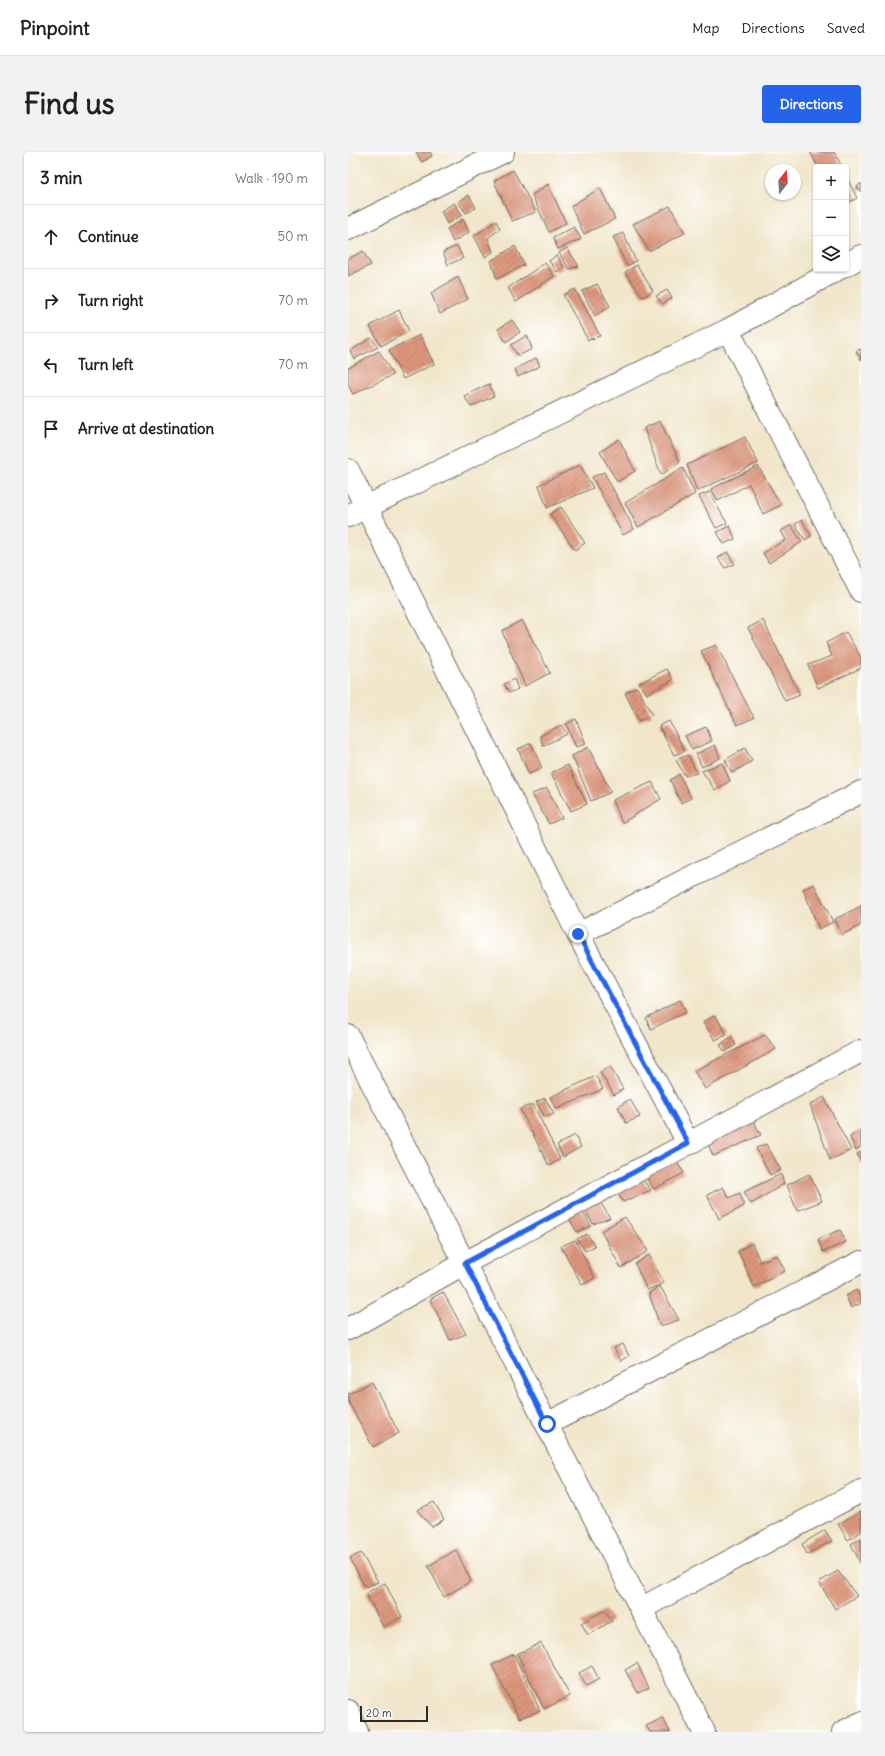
<!DOCTYPE html>
<html lang="en">
<head>
<meta charset="utf-8">
<style>
	body { margin:0; font-family:Delius,sans-serif; background:#f2f2f2; color:#202124 }
	.controls { position:absolute; right:12px; top:12px; display:grid; overflow:hidden; border-radius:4px; box-shadow:0 1px 3px #0004 }
	.controls button { width:36px; height:36px; display:grid; place-items:center; padding:0; border:0; border-bottom:1px solid #e0e0e0; background:#fff; color:#202124; font:20px sans-serif }
	.compass { position:absolute; left:417px; top:12px; width:36px; height:36px; border-radius:50%; background:#fff; box-shadow:0 1px 3px #0004; rotate:17deg }
	.scale { position:absolute; left:12px; bottom:10px; width:68px; box-sizing:border-box; padding-left:4px; border:2px solid #2b2b2b; border-top:0; font-size:11px; line-height:14px; white-space:nowrap; color:#2b2b2b; -webkit-text-stroke:3px #fff; paint-order:stroke }
	.stop { position:absolute; width:12px; height:12px; margin:-9px; border:3px solid #2563eb; border-radius:50%; background:#fff }
	.stop.end { background:#2563eb; border-color:#fff; box-shadow:0 1px 4px #0008 }
	.list { margin:0; padding:0; list-style:none }
	h2 { display:flex; justify-content:space-between; align-items:center; height:52px; margin:0; padding:0 16px; font-size:17px }
	h2 small { font-size:13px; font-weight:400; color:#757577 }
	.list li { display:grid; grid-template-columns:26px 1fr auto; gap:12px; align-items:center; box-sizing:border-box; height:64px; padding:0 16px; border-top:1px solid #e0e0e0 }
	.list b { display:block; font-size:15px; white-space:nowrap }
	.list em { font-size:13px; font-style:normal; color:#757577 }
	.icon { flex:none; width:22px; height:22px; fill:none; stroke:currentColor; stroke-width:2; stroke-linecap:round; stroke-linejoin:round }
	.map { position:relative; flex:none; width:513px; height:1580px; overflow:hidden; border-radius:4px }
	header { display:flex; align-items:center; gap:24px; box-sizing:border-box; height:56px; padding:0 20px; background:#fff; border-bottom:1px solid #e0e0e0 }
	header strong { font-size:19px }
	nav { display:flex; gap:22px; margin-inline-start:auto; font-size:14px }
	.intro { display:flex; align-items:center; justify-content:space-between; box-sizing:border-box; height:96px; padding:0 24px }
	h1 { margin:0; font-size:28px }
	.button { padding:10px 18px; border-radius:4px; background:#2563eb; color:#fff; font-size:14px; font-weight:700 }
	main { display:flex; gap:24px; padding:0 24px }
	aside { flex:1; background:#fff; border-radius:4px; box-shadow:0 1px 3px #0004 }
	.map>svg:first-child { display:block }
	.building { fill:url(#building-hatch) }
	.lines { fill:none; stroke-linecap:round; stroke-linejoin:round }
	.minor-casing { stroke:#706c63; stroke-width:24 }
	.minor { stroke:#fff; stroke-width:22 }
	.route { stroke:#2563eb; stroke-width:5 }
</style>
</head>
<body>
<header>
<strong>Pinpoint</strong>
<nav><a>Map</a><a>Directions</a><a>Saved</a></nav>
</header>
<div class="intro"><h1>Find us</h1><a class="button">Directions</a></div>
<main>
<aside>
<h2>3 min<small>Walk · 190 m</small></h2>
<ul class="list">
<li><svg class="icon" aria-label="ahead" viewBox="0 0 24 24"><path d="M12 20V5M6 11l6-6 6 6"/></svg><div><b>Continue</b></div><em>50 m</em></li>
<li><svg class="icon" aria-label="right" viewBox="0 0 24 24"><path d="M7 20v-9h11M14 6l5 5-5 5"/></svg><div><b>Turn right</b></div><em>70 m</em></li>
<li><svg class="icon" aria-label="left" viewBox="0 0 24 24"><path d="M17 20v-9H6M10 6l-5 5 5 5"/></svg><div><b>Turn left</b></div><em>70 m</em></li>
<li><svg class="icon" aria-label="arrive" viewBox="0 0 24 24"><path d="M6 21V4h12l-3 4 3 4H6"/></svg><div><b>Arrive at destination</b></div></li>
</ul>
</aside>
<div class="map">
<svg width="513" height="1580" viewBox="0 0 513 1580">
	<defs>
		<pattern id="building-hatch" width="6" height="6" patternUnits="userSpaceOnUse"><rect width="6" height="6" fill="#dd967c"/><path d="M-1 1l2-2M0 6l6-6M5 7l2-2" fill="none" stroke="#b37b66"/></pattern>
	</defs>
	<rect width="100%" height="100%" fill="#fff"/>
	<filter id="ink" filterUnits="userSpaceOnUse"><feTurbulence type="fractalNoise" baseFrequency=".025" numOctaves="2"/><feDisplacementMap in="SourceGraphic" scale="8" xChannelSelector="R" yChannelSelector="G"/><feConvolveMatrix kernelMatrix="1 2 1 2 8 2 1 2 1" color-interpolation-filters="sRGB"/></filter>
	<filter id="wash" filterUnits="userSpaceOnUse"><feTurbulence type="fractalNoise" baseFrequency=".012" numOctaves="4" result="noise"/><feDisplacementMap in="SourceGraphic" scale="16" xChannelSelector="R" yChannelSelector="G"/><feGaussianBlur stdDeviation="0.9" result="paint"/><feColorMatrix in="noise" values="0 0 0 0 0 0 0 0 0 0 0 0 0 0 0 0 0 1.4 0 .05"/><feComposite in="paint" operator="in"/></filter>
	<g filter="url(#wash)">
		<rect width="100%" height="100%" fill="#f1e6cb"/>
		<g id="blocks">
			<g class="building">
				<path d="M 68,0 L 82,0 L 84,4 L 74,10 Z"/>
				<path d="M 462,0 L 486,0 L 494,15 L 470,15 Z"/>
				<path d="M 165,18 L 188,60 L 164,69 L 146,29 Z"/>
				<path d="M 498,24 L 509,46 L 498,52 Z"/>
				<path d="M 513,31 L 513,40 L 509,35 Z"/>
				<path d="M 200,32 L 218,71 L 201,80 L 184,43 Z"/>
				<path d="M 252,36 L 267,67 L 236,82 L 223,54 Z"/>
				<path d="M 121,43 L 128,56 L 118,61 L 110,50 Z"/>
				<path d="M 106,51 L 114,63 L 99,72 L 93,59 Z"/>
				<path d="M 322,54 L 337,81 L 301,99 L 285,72 Z"/>
				<path d="M 115,67 L 121,80 L 105,90 L 99,77 Z"/>
				<path d="M 148,69 L 152,77 L 140,86 L 145,100 L 137,105 L 126,84 Z"/>
				<path d="M 226,75 L 233,87 L 210,97 L 205,86 Z"/>
				<path d="M 275,81 L 288,109 L 279,114 L 265,85 Z"/>
				<path d="M 109,94 L 115,106 L 100,113 L 95,100 Z"/>
				<path d="M 167,94 L 176,113 L 149,127 L 143,109 Z"/>
				<path d="M 219,96 L 231,114 L 221,117 L 211,101 Z"/>
				<path d="M 15,99 L 23,113 L 0,124 L 0,107 Z"/>
				<path d="M 209,103 L 216,115 L 209,120 L 201,109 Z"/>
				<path d="M 197,111 L 206,124 L 168,150 L 160,136 Z"/>
				<path d="M 289,113 L 305,139 L 295,145 L 277,120 Z"/>
				<path d="M 110,125 L 120,147 L 92,162 L 83,141 Z"/>
				<path d="M 249,132 L 262,154 L 247,164 L 234,139 Z"/>
				<path d="M 227,137 L 252,184 L 240,188 L 215,143 Z"/>
				<path d="M 319,138 L 324,146 L 315,152 L 308,144 Z"/>
				<path d="M 51,158 L 61,179 L 33,194 L 22,174 Z"/>
				<path d="M 164,168 L 172,180 L 158,190 L 150,177 Z"/>
				<path d="M 72,183 L 86,212 L 55,227 L 41,198 Z"/>
				<path d="M 179,183 L 184,197 L 170,204 L 163,193 Z"/>
				<path d="M 23,186 L 30,195 L 6,207 L 2,199 Z"/>
				<path d="M 513,197 L 513,208 L 508,199 Z"/>
				<path d="M 31,199 L 45,223 L 5,242 L 0,233 L 0,216 Z"/>
				<path d="M 188,206 L 192,214 L 170,225 L 167,217 Z"/>
				<path d="M 141,232 L 146,244 L 123,255 L 116,244 Z"/>
				<path d="M 312,269 L 332,310 L 313,323 L 296,276 Z"/>
				<path d="M 397,285 L 410,311 L 349,339 L 339,313 Z"/>
				<path d="M 271,287 L 287,319 L 269,330 L 252,300 Z"/>
				<path d="M 232,313 L 245,336 L 199,356 L 191,333 Z"/>
				<path d="M 410,314 L 433,353 L 415,362 L 401,332 L 370,349 L 363,337 Z"/>
				<path d="M 335,316 L 347,342 L 290,375 L 277,351 Z"/>
				<path d="M 256,320 L 286,377 L 275,383 L 244,325 Z"/>
				<path d="M 361,340 L 379,371 L 368,376 L 351,344 Z"/>
				<path d="M 213,355 L 237,391 L 227,398 L 202,362 Z"/>
				<path d="M 454,368 L 463,384 L 457,388 L 447,372 Z"/>
				<path d="M 443,373 L 454,390 L 421,411 L 415,401 L 438,388 L 433,379 Z"/>
				<path d="M 382,374 L 387,387 L 376,392 L 369,380 Z"/>
				<path d="M 379,400 L 387,412 L 377,416 L 370,406 Z"/>
				<path d="M 174,468 L 202,521 L 177,534 L 154,479 Z"/>
				<path d="M 415,468 L 452,543 L 437,549 L 400,476 Z"/>
				<path d="M 498,480 L 513,506 L 513,516 L 470,536 L 460,513 L 484,504 L 478,491 Z"/>
				<path d="M 368,493 L 406,566 L 389,573 L 353,499 Z"/>
				<path d="M 319,517 L 325,528 L 299,542 L 291,531 Z"/>
				<path d="M 166,527 L 170,537 L 161,541 L 156,532 Z"/>
				<path d="M 289,535 L 304,563 L 291,569 L 277,541 Z"/>
				<path d="M 228,567 L 238,592 L 228,595 L 218,572 Z"/>
				<path d="M 321,569 L 337,599 L 326,603 L 311,574 Z"/>
				<path d="M 213,573 L 219,582 L 195,594 L 192,584 Z"/>
				<path d="M 358,575 L 364,589 L 344,598 L 337,584 Z"/>
				<path d="M 183,591 L 194,616 L 181,622 L 170,597 Z"/>
				<path d="M 367,593 L 372,606 L 354,615 L 348,602 Z"/>
				<path d="M 240,595 L 263,640 L 243,649 L 224,604 Z"/>
				<path d="M 397,596 L 404,609 L 384,621 L 377,608 Z"/>
				<path d="M 340,603 L 349,621 L 337,624 L 328,608 Z"/>
				<path d="M 374,611 L 382,629 L 367,638 L 354,619 Z"/>
				<path d="M 220,613 L 239,652 L 223,659 L 203,621 Z"/>
				<path d="M 331,622 L 343,646 L 333,651 L 322,628 Z"/>
				<path d="M 304,630 L 313,647 L 274,671 L 265,648 Z"/>
				<path d="M 199,636 L 214,666 L 201,672 L 184,642 Z"/>
				<path d="M 466,732 L 485,770 L 471,777 L 455,737 Z"/>
				<path d="M 513,754 L 513,773 L 494,783 L 487,767 Z"/>
				<path d="M 332,848 L 338,860 L 303,877 L 298,866 Z"/>
				<path d="M 367,863 L 379,883 L 367,888 L 355,870 Z"/>
				<path d="M 417,883 L 428,897 L 357,937 L 346,919 Z"/>
				<path d="M 383,885 L 388,893 L 377,900 L 372,893 Z"/>
				<path d="M 262,914 L 275,937 L 266,943 L 252,920 Z"/>
				<path d="M 248,924 L 255,937 L 209,957 L 202,945 Z"/>
				<path d="M 476,945 L 503,998 L 482,1008 L 462,953 Z"/>
				<path d="M 197,946 L 206,962 L 197,965 L 188,950 Z"/>
				<path d="M 282,947 L 292,965 L 278,971 L 270,955 Z"/>
				<path d="M 185,952 L 212,1007 L 201,1014 L 172,957 Z"/>
				<path d="M 404,966 L 413,983 L 365,1004 L 359,989 Z"/>
				<path d="M 512,978 L 513,995 L 508,998 L 502,985 Z"/>
				<path d="M 227,983 L 233,995 L 215,1005 L 209,993 Z"/>
				<path d="M 418,992 L 433,1018 L 422,1023 L 408,996 Z"/>
				<path d="M 513,1000 L 513,1011 L 509,1002 Z"/>
				<path d="M 328,1009 L 336,1021 L 306,1037 L 297,1023 Z"/>
				<path d="M 433,1022 L 436,1032 L 403,1052 L 396,1040 Z"/>
				<path d="M 461,1022 L 474,1049 L 449,1059 L 439,1033 Z"/>
				<path d="M 291,1023 L 303,1038 L 275,1050 L 267,1037 Z"/>
				<path d="M 375,1035 L 381,1046 L 392,1041 L 396,1054 L 371,1067 L 359,1043 Z"/>
				<path d="M 249,1045 L 262,1066 L 245,1072 L 234,1054 Z"/>
				<path d="M 231,1054 L 243,1074 L 229,1080 L 218,1062 Z"/>
				<path d="M 277,1065 L 300,1099 L 273,1116 L 253,1079 Z"/>
				<path d="M 492,1078 L 498,1090 L 475,1100 L 470,1087 Z"/>
				<path d="M 239,1082 L 247,1094 L 237,1099 L 229,1087 Z"/>
				<path d="M 227,1088 L 247,1126 L 234,1133 L 213,1094 Z"/>
				<path d="M 404,1091 L 412,1110 L 429,1103 L 437,1119 L 406,1135 L 390,1099 Z"/>
				<path d="M 301,1103 L 316,1131 L 299,1138 L 287,1112 Z"/>
				<path d="M 312,1134 L 331,1168 L 312,1174 L 301,1141 Z"/>
				<path d="M 508,1138 L 513,1146 L 513,1151 L 503,1156 L 498,1144 Z"/>
				<path d="M 95,1140 L 118,1182 L 102,1188 L 82,1147 Z"/>
				<path d="M 275,1192 L 281,1204 L 273,1209 L 266,1196 Z"/>
				<path d="M 24,1230 L 51,1281 L 25,1295 L 0,1249 L 0,1242 Z"/>
				<path d="M 86,1350 L 96,1367 L 84,1375 L 69,1358 Z"/>
				<path d="M 513,1359 L 513,1380 L 500,1388 L 490,1372 Z"/>
				<path d="M 477,1378 L 484,1389 L 459,1402 L 454,1392 Z"/>
				<path d="M 513,1386 L 513,1412 L 503,1392 Z"/>
				<path d="M 108,1398 L 123,1429 L 96,1445 L 80,1414 Z"/>
				<path d="M 13,1401 L 30,1430 L 17,1435 L 2,1406 Z"/>
				<path d="M 490,1419 L 509,1444 L 487,1457 L 471,1430 Z"/>
				<path d="M 37,1431 L 54,1465 L 35,1475 L 18,1441 Z"/>
				<path d="M 257,1458 L 264,1469 L 240,1483 L 233,1471 Z"/>
				<path d="M 193,1491 L 222,1544 L 196,1557 L 169,1502 Z"/>
				<path d="M 166,1502 L 192,1559 L 171,1566 L 144,1513 Z"/>
				<path d="M 289,1511 L 301,1536 L 290,1541 L 277,1518 Z"/>
				<path d="M 244,1514 L 251,1527 L 238,1534 L 231,1521 Z"/>
				<path d="M 315,1566 L 322,1580 L 302,1580 L 298,1574 Z"/>
			</g>
		</g>
	</g>
	<g filter="url(#ink)">
		<use href="#blocks" fill-opacity="0" stroke="#706c63" stroke-width="1"/>
		<g class="lines">
			<g class="minor-casing">
				<g id="minor">
					<path d="M 0,77 L 155,0"/>
					<path d="M 498,113 L 513,104"/>
					<path d="M 380,178 L 513,439"/>
					<path d="M 0,318 L 230,782 L 340,991"/>
					<path d="M 0,364 L 380,178 L 490,117"/>
					<path d="M 230,782 L 513,640"/>
					<path d="M 0,884 L 356,1580"/>
					<path d="M 0,1177 L 117,1111 L 513,899"/>
					<path d="M 199,1272 L 513,1110"/>
					<path d="M 294,1456 L 513,1339"/>
					<path d="M 0,1559 L 9,1580"/>
					<path d="M 495,1580 L 513,1571"/>
				</g>
			</g>
			<use href="#minor" class="minor"/>
		</g>
	</g>
	<g class="lines" filter="url(#ink)">
		<path class="route" d="M 199,1272 L 117,1111 L 340,991 L 230,782"/>
	</g>
</svg>
<div class="controls">
<button>+</button>
<button>−</button>
<button><svg class="icon" aria-label="layers" viewBox="0 0 24 24"><path d="M12 4l9 5-9 5-9-5zM3 14l9 5 9-5"/></svg></button>
</div>
<svg class="compass" viewBox="-18 -18 36 36"><path d="M0-13l5 13h-10z" fill="#e53935"/><path d="M0 13l5-13h-10z" fill="#757577"/></svg>
<div class="scale">20 m</div>
<div class="stop" style="left:199px;top:1272px"></div>
<div class="stop end" style="left:230px;top:782px"></div>
</div>
</main>
</body>
</html>
